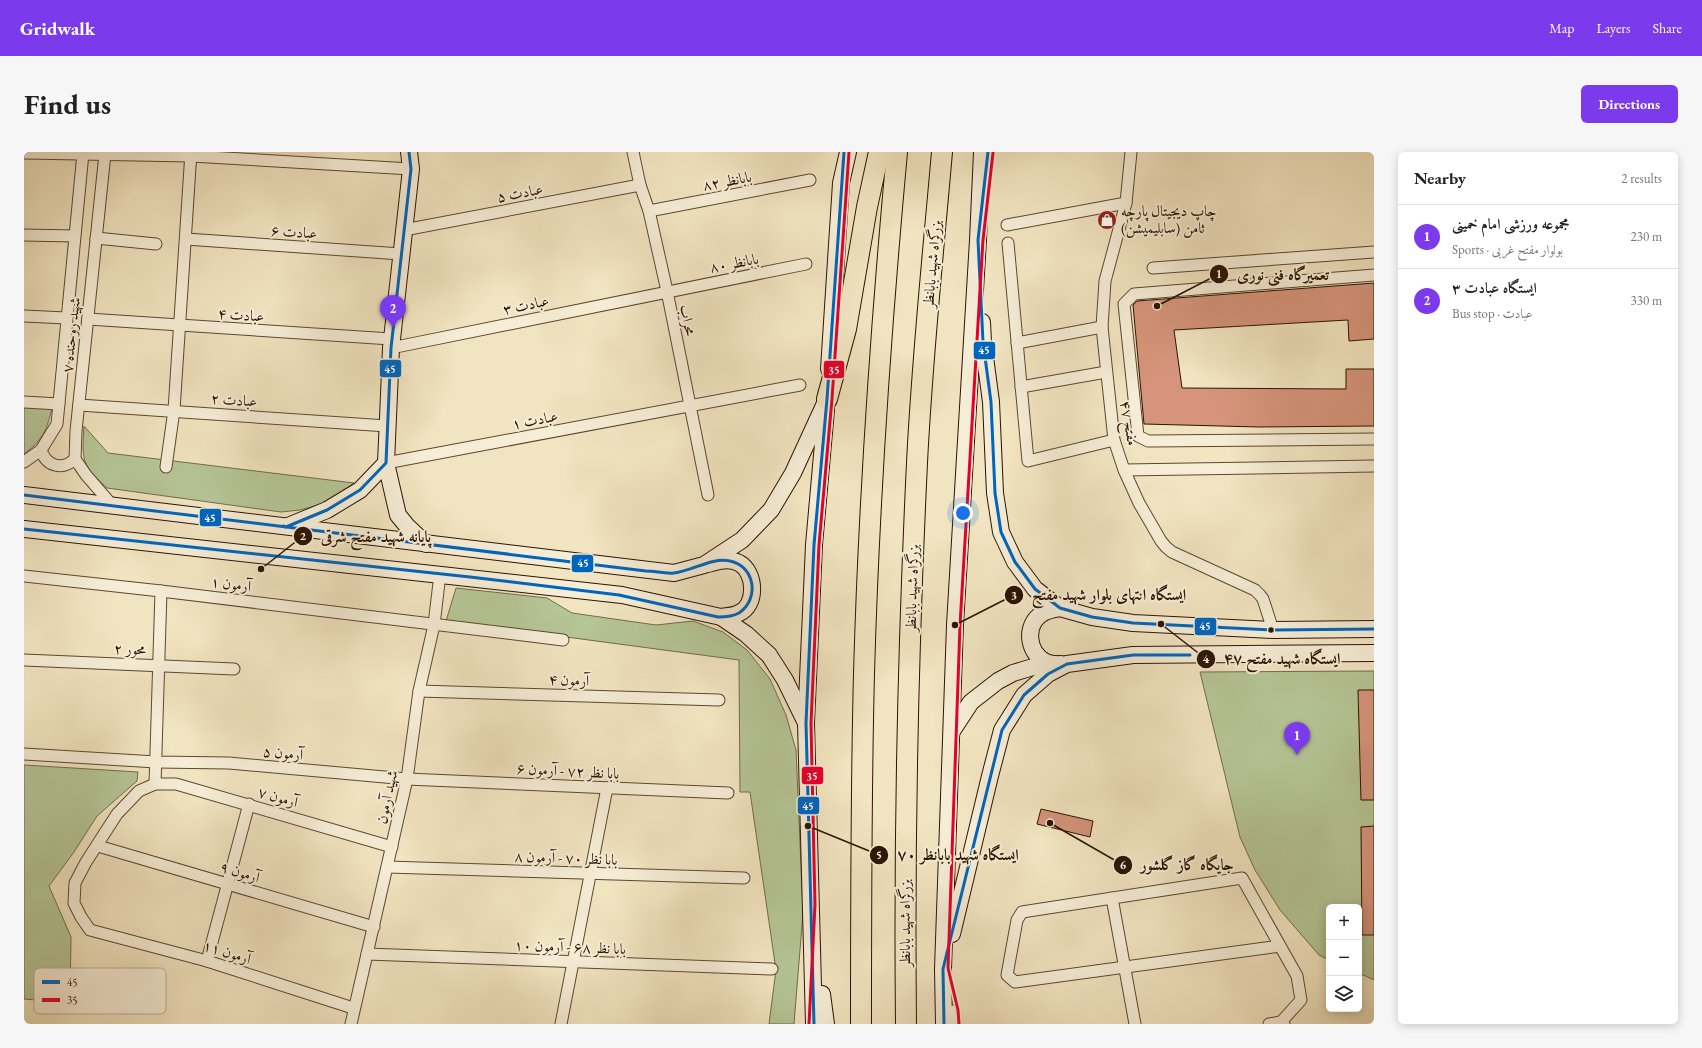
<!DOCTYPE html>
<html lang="en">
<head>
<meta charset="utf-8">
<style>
	body { margin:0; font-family:"EB Garamond",Amiri,serif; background:#f6f6f6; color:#222 }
	.controls { position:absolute; right:12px; bottom:12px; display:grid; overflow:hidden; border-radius:6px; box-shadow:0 2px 10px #0003 }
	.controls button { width:36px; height:36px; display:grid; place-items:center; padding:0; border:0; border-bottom:1px solid #e0e0e0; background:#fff; color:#222; font:20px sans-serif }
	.you { position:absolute; left:939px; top:361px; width:14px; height:14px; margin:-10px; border:3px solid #fff; border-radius:50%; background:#1a73e8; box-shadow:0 0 0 6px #1a73e833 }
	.badge { display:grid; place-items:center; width:26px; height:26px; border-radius:50%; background:#7c3aed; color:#fff; font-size:13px; font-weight:700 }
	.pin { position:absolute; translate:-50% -33px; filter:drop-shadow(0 1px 2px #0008) }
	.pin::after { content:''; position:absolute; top:21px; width:14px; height:12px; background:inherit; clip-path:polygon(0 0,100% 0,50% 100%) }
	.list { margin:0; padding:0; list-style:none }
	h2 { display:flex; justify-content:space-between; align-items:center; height:52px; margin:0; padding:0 16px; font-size:17px }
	h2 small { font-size:13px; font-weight:400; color:#767676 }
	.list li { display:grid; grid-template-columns:26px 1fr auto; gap:12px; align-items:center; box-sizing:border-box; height:64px; padding:0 16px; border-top:1px solid #e0e0e0 }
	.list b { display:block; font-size:15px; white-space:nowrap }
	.list p { margin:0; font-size:13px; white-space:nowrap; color:#767676 }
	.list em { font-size:13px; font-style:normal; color:#767676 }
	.icon { flex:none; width:22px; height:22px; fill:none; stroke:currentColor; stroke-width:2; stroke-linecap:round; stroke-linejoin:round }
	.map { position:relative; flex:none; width:1350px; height:872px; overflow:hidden; border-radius:6px }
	header { display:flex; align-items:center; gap:24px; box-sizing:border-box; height:56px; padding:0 20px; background:#7c3aed; color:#fff }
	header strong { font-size:19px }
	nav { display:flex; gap:22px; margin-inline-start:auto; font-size:14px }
	.intro { display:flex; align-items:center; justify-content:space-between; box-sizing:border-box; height:96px; padding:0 24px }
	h1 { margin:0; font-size:28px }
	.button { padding:10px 18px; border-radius:6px; background:#7c3aed; color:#fff; font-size:14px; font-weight:700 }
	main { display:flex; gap:24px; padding:0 24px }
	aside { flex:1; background:#fff; border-radius:6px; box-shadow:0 2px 10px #0003 }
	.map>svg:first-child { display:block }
	.green { fill:#b5c596; stroke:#706c4c }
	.building { fill:#d5947b; stroke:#2c1302 }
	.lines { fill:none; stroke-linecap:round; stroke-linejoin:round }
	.street-casing { stroke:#5d4732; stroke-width:13 }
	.secondary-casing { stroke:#2c1302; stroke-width:18 }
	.highway-casing { stroke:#2c1302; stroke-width:22 }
	.street { stroke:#f6edd6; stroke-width:11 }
	.secondary { stroke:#f6edd6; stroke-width:16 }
	.highway { stroke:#f1e4c0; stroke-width:20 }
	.bus-1-casing { stroke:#f6edd6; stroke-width:6 }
	.bus-2-casing { stroke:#f6edd6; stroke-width:6 }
	.bus-1 { stroke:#0065bd; stroke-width:3 }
	.bus-2 { stroke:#e4002b; stroke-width:3 }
	.bus-dot { fill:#2c1302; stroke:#f6edd6; stroke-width:1.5 }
	.labels { text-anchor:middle; stroke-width:4; stroke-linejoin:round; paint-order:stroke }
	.street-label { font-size:15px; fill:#2c1302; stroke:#f6edd6 }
	.poi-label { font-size:15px; fill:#2c1302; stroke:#f6edd6; text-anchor:start }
	.key { fill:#f6edd6; stroke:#b9ac96; stroke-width:1 }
	.key-label { font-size:11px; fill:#2c1302 }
	.leader { fill:none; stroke:#2c1302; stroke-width:1.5 }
	.callout-dot { fill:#2c1302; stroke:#f6edd6; stroke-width:1.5 }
	.mark-label { font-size:12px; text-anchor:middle; font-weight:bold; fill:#fff }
	.callout-label { font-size:16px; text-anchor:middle; font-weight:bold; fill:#2c1302; stroke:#f6edd6; stroke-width:4; stroke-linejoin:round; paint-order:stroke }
	.line-badge { stroke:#f6edd6; stroke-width:1.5 }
	.badge-label { font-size:11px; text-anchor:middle; font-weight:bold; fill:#fff }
</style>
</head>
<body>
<header>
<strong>Gridwalk</strong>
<nav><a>Map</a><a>Layers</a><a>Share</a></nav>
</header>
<div class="intro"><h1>Find us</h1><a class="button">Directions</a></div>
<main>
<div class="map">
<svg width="1350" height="872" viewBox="0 0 1350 872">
	<rect width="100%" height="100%" fill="#f1e4c0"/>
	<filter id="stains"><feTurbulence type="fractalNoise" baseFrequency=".005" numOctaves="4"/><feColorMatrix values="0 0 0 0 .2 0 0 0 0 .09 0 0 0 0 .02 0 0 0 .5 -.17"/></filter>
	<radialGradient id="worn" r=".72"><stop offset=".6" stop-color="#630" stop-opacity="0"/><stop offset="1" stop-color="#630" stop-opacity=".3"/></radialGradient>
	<g class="green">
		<path d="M 0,255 L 28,256 C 23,278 18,289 0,302 Z"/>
		<path d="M 60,274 L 84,301 L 330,331 L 302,351 L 276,358 L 257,360 L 83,336 C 57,313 58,308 60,274 Z"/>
		<path d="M 432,436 L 523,446 L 548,461 L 632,473 L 669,469 L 699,480 L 723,498 L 746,527 L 762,563 L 772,598 L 779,761 L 770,872 L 745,872 L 752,818 L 726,640 L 716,640 L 715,508 L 422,469 Z"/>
		<path d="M 1350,519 L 1350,828 L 1335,821 L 1335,755 L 1305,755 L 1305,808 L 1295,803 L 1256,758 L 1231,718 L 1216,685 L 1176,520 Z"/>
		<path d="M 0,613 L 114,620 L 113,629 L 73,664 L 50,700 L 25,734 L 47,785 L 46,851 L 0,847 Z"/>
	</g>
	<g class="building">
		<path d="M 1350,131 L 1350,187 L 1325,189 L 1324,168 L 1150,178 L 1158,236 L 1322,237 L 1322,217 L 1350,217 L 1350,274 L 1235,275 L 1120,272 L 1109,153 L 1113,149 Z"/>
		<path d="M 1334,538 L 1350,538 L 1350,648 L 1337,648 Z"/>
		<path d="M 1017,657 L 1069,669 L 1066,685 L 1013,672 Z"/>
		<path d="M 1350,674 L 1350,783 L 1338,783 L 1337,675 Z"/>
	</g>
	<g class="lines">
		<g class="street-casing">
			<g id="street">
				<path d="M 609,0 L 616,33 L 625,59 L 643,139 L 684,343"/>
				<path d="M 1107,0 L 1102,51 L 1081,129 L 1078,175 L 1090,288 L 1100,318 L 1115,351 L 1137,389 L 1142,395 L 1148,400 L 1231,438 L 1236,443 L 1239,447 L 1249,478"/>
				<path d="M 0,1 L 167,4 L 387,17"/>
				<path d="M 81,2 L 52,279 L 51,307 L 62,323 L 88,353"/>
				<path d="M 625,59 L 786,28"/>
				<path d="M 983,73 L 1102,51"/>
				<path d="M 380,78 L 616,33"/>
				<path d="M 0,83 L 50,84"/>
				<path d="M 72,86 L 132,92"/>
				<path d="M 162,87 L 377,102"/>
				<path d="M 984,91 L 1004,309 L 1090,288"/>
				<path d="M 1129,116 L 1350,100"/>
				<path d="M 1350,123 L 1110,142 L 1100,152 L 1114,284 L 1124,289 L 1350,287"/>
				<path d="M 0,164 L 42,166"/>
				<path d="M 64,167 L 367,187"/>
				<path d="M 993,191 L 1078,175"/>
				<path d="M 367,196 L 782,112"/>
				<path d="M 997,235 L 1082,220"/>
				<path d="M 0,250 L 35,252"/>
				<path d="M 55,253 L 363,274"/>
				<path d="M 17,298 C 22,314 38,319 51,307"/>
				<path d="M 0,310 L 17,298 L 33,272 L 59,1"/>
				<path d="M 362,311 L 776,233"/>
				<path d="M 142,315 L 150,258 L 167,0"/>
				<path d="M 1100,318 L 1350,314"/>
				<path d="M 0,424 L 137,439 L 539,488"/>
				<path d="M 0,508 L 210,517"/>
				<path d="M 395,539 L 695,548"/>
				<path d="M 0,602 L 132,610 L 205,611 L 383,627 L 704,641"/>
				<path d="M 131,632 L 137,439"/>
				<path d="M 74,694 L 350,775"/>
				<path d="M 363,715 L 720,726"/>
				<path d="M 1088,746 L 1111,872"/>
				<path d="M 1256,794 L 991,830 L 983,823 L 993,768 L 998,760 L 1218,726 L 1273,824 L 1277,848 L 1257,870"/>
				<path d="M 343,802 L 748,817"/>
				<path d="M 183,809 L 225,652"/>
				<path d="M 329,856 L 183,809 L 66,778 L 57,765 L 50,751 L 51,731 L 62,710 L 93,662 L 115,639 L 131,632 L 152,632 L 368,695"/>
				<path d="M 929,859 L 931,872"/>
				<path d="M 327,872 L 383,627 L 395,539 L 410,473 L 416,422"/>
				<path d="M 537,872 L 583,636"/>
				<path d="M 1245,872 L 1257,870 L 1260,872"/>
			</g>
		</g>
		<g class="secondary-casing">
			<g id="secondary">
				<path d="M 385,0 L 387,17 L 367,196 L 362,311 L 374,363 L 383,374 L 402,392"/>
				<path d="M 958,170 L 959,190 L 967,250 L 971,341 L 977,380 L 991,410 L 1011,437 L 1036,456 L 1068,465 L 1109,471 L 1249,478 L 1350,477"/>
				<path d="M 805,217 L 817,31 L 824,0"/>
				<path d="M 0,343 L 650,421 L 680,413 L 718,388 L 747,358 L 769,321 L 803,247"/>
				<path d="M 264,374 L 303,358 L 336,338 L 362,311"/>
				<path d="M 0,377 L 598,443 L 697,465 L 722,482 L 745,503 L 761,528 L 781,569"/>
				<path d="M 684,412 C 694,409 705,406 715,411 C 732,420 733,454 715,461 C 710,464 702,464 697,465"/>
				<path d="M 1031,512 C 1007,511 997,478 1016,463 C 1022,458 1029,457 1036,456"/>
				<path d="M 928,579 L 947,550 L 974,529 L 989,521 L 1009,515 L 1037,512"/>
				<path d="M 928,782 L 966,624 L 978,578 L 1000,543 L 1024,522 L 1043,512 L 1109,503 L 1350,501"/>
				<path d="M 798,842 L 802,872"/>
				<path d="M 790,872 L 782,571 L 790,393 L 802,258"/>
				<path d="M 920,872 L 919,817 L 931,473 L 954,88 L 958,0"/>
			</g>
		</g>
		<g class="highway-casing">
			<g id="highway">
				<path d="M 803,247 L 822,177 L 843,55 L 855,0"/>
				<path d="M 837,872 C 837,755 837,638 840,521 C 845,347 857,173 873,0"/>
				<path d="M 882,872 C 880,685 884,498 893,311 C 898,207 909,103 918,0"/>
			</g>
		</g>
		<use href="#street" class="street"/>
		<use href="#secondary" class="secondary"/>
		<use href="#highway" class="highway"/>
		<g class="bus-1-casing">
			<g id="bus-1">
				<path d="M 964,0 L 954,88 L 959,190 L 967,250 L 971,341 L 977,380 L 991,410 L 1011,437 L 1036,456 L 1068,465 L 1109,471 L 1249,478 L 1350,477"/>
				<path d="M 0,343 L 622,419 C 631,419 641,422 650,421 C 669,419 687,405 706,409 C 731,414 736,447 715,461 C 708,465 701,465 694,465 L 595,443 L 446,425 L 0,377"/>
				<path d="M 259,374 L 262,375 L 303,358 L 336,338 L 362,311 L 367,196 L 387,17 L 385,0"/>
				<path d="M 790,872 L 782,571 L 790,393 L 803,247 L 820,0"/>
				<path d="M 920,872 L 919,817 L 978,578 L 1000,543 L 1024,522 L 1043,512 L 1109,503 L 1166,503"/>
			</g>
		</g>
		<g class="bus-2-casing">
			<g id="bus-2">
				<path d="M 785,872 L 791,753 L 787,571 L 795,393 L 808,247 L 825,0"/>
				<path d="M 935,872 L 934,858 L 924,816 L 936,473 L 959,88 L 969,1"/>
			</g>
		</g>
		<use href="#bus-1" class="bus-1"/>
		<use href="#bus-2" class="bus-2"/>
	</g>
	<defs>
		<g id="shop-disc" transform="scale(1)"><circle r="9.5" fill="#8f2418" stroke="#f6edd6"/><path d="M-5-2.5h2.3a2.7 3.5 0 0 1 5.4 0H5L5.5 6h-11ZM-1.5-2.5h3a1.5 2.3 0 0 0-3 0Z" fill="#fff"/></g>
	</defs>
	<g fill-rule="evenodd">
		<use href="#shop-disc" x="1083" y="68"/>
	</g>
	<circle class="bus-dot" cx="1247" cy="478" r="3.5"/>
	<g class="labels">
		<g class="street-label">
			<text transform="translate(703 29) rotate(-11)" y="5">بابانظر ۸۲</text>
			<text transform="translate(496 41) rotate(-11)" y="5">عبادت ۵</text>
			<text transform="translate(270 80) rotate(4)" y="5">عبادت ۶</text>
			<text transform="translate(710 111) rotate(-11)" y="5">بابانظر ۸۰</text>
			<text transform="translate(908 112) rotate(-85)" y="5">بزرگراه شهید بابانظر</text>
			<text transform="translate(502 153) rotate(-12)" y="5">عبادت ۳</text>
			<text transform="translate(217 163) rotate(4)" y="5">عبادت ۴</text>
			<text transform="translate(664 168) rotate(79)" y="5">محراب</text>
			<text transform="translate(47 183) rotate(-84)" y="5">شهید روحنده ۷</text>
			<text transform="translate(210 248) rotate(4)" y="5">عبادت ۲</text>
			<text transform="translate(511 268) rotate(-11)" y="5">عبادت ۱</text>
			<text transform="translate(1105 271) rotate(80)" y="5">مفتح ۴۷</text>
			<text transform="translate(207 432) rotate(7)" y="5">آرمون ۱</text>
			<text transform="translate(888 436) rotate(-88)" y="5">بزرگراه شهید بابانظر</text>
			<text transform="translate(106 497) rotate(2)" y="5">محور ۲</text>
			<text transform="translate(545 528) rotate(2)" y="5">آرمون ۴</text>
			<text transform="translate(259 601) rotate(5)" y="5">آرمون ۵</text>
			<text transform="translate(544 619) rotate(3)" y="5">بابا نظر ۷۲ - آرمون ۶</text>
			<text transform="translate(254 645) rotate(16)" y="5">آرمون ۷</text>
			<text transform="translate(363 645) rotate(-78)" y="5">شهید آرمون</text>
			<text transform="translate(542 706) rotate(2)" y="5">بابا نظر ۷۰ - آرمون ۸</text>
			<text transform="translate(216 720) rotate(17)" y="5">آرمون ۹</text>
			<text transform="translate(881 771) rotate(-90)" y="5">بزرگراه شهید بابانظر</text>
			<text transform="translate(546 795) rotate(2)" y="5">بابا نظر ۶۸ - آرمون ۱۰</text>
			<text transform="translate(203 800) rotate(17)" y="5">آرمون ۱۱</text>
		</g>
		<g class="poi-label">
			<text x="1097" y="64">چاپ دیجیتال پارچه<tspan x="1097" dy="17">ثامن (سابلیمیشن)</tspan></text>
		</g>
	</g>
	<rect x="10" y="816" width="132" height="46" rx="6" class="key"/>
	<rect x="18" y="828" width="18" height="4" fill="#0065bd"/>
	<rect x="18" y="846" width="18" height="4" fill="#e4002b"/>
	<g class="key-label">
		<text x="43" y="834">45</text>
		<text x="43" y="852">35</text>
	</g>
	<path class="leader" d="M1133 154L1195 122M237 417L279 384M931 473L990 443M1137 472L1182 507M784 674L855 703M1026 671L1099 713"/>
	<g class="callout-dot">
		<circle cx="1133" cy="154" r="4"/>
		<circle cx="237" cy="417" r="4"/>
		<circle cx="931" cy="473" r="4"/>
		<circle cx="1137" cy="472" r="4"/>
		<circle cx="784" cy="674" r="4"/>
		<circle cx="1026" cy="671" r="4"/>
		<circle cx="1195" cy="122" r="10"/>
		<circle cx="279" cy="384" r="10"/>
		<circle cx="990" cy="443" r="10"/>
		<circle cx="1182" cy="507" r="10"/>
		<circle cx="855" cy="703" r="10"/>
		<circle cx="1099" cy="713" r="10"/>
	</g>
	<g class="mark-label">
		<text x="1195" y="126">1</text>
		<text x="279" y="388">2</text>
		<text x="990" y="447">3</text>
		<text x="1182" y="511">4</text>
		<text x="855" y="707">5</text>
		<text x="1099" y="717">6</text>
	</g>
	<g class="callout-label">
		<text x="1259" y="128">تعمیرگاه فنی نوری</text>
		<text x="352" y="390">پایانه شهید مفتح شرقی</text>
		<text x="1085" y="448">ایستگاه انتهای بلوار شهید مفتح</text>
		<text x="1258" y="512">ایستگاه شهید مفتح ۴۷</text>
		<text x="934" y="708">ایستگاه شهید بابانظر ۷۰</text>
		<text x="1163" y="718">جایگاه گاز گلشور</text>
	</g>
	<g class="line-badge">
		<rect x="949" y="189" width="23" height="19" rx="4" fill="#0065bd"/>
		<rect x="355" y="207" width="23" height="19" rx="4" fill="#0065bd"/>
		<rect x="799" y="208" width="22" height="19" rx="4" fill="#e4002b"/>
		<rect x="175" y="356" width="23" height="19" rx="4" fill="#0065bd"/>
		<rect x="547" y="402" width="23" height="19" rx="4" fill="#0065bd"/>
		<rect x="1170" y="465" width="23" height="19" rx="4" fill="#0065bd"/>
		<rect x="777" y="614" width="23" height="19" rx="4" fill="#e4002b"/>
		<rect x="773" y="644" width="23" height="19" rx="4" fill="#0065bd"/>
	</g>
	<g class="badge-label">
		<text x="960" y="202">45</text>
		<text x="366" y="221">45</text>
		<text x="810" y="222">35</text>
		<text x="186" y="370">45</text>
		<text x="559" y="415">45</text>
		<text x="1181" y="478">45</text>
		<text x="788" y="628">35</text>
		<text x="784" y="658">45</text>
	</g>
	<rect width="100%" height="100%" filter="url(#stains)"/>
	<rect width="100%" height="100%" fill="url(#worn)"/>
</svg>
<div class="controls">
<button>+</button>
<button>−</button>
<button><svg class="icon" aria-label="layers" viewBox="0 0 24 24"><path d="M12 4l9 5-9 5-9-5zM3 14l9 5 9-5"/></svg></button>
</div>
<div class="you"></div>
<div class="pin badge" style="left:1273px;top:603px">1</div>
<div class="pin badge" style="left:369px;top:176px">2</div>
</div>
<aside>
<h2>Nearby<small>2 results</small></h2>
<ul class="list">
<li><span class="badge">1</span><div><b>مجموعه ورزشی امام خمینی</b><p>Sports · بولوار مفتح غربی</p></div><em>230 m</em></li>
<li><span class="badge">2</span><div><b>ایستگاه عبادت ۳</b><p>Bus stop · عبادت</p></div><em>330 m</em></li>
</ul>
</aside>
</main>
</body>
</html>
